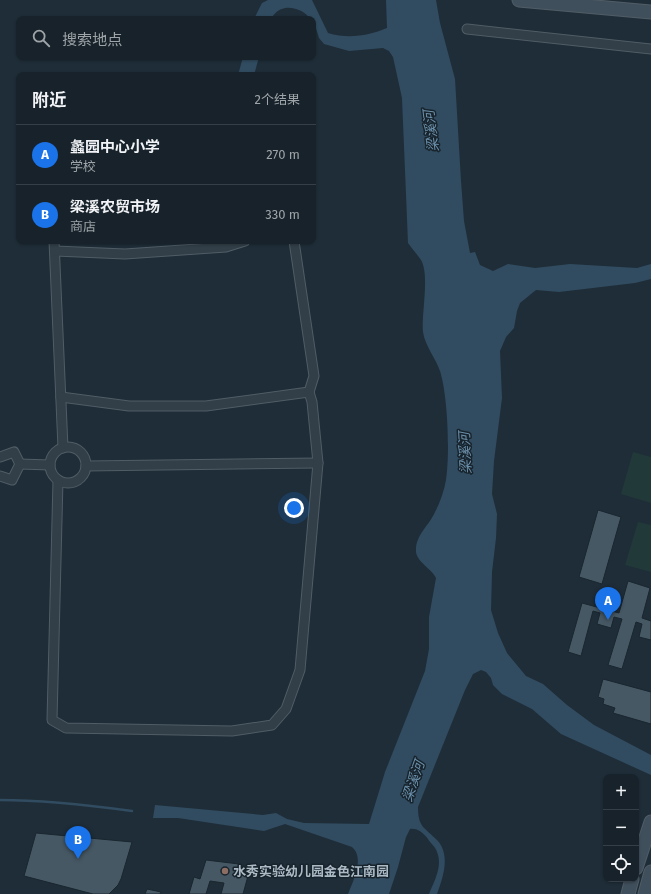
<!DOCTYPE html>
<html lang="zh">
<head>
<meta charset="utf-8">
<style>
	body { margin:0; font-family:"Fira Sans","Noto Sans SC",sans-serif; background:#202a32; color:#f1f3f6 }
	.controls { position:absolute; right:12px; bottom:12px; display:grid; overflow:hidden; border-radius:8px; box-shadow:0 1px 3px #0004 }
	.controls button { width:36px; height:36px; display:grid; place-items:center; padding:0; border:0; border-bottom:1px solid #363f47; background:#17222a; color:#f1f3f6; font:20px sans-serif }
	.you { position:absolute; left:294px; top:508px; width:14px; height:14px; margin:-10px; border:3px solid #fff; border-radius:50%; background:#1a73e8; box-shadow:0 0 0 6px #1a73e833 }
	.badge { display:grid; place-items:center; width:26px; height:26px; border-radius:50%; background:#1a73e8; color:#fff; font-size:13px; font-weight:700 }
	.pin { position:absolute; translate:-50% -33px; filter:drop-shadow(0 1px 2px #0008) }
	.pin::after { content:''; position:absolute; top:21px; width:14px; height:12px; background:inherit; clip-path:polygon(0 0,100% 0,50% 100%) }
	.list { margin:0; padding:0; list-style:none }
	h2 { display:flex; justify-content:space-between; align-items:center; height:52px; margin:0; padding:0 16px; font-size:17px }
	h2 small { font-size:13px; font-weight:400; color:#9ea4a8 }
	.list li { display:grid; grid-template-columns:26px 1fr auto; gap:12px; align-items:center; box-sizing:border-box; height:60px; padding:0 16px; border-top:1px solid #363f47 }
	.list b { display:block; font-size:15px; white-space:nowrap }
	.list p { margin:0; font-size:13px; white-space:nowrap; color:#9ea4a8 }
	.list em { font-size:13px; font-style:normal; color:#9ea4a8 }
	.icon { flex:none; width:22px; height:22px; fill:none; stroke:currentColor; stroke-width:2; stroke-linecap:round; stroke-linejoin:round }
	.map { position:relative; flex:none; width:651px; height:894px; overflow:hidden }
	.search { position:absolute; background:#17222a; box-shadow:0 1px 3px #0004; left:16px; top:16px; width:300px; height:44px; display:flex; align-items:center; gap:10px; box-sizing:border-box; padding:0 14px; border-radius:8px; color:#9ea4a8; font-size:15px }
	.panel { position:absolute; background:#17222a; box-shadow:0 1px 3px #0004; left:16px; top:72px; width:300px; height:172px; border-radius:8px }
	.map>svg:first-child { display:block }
	.green { fill:#213938 }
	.water { fill:#314c60 }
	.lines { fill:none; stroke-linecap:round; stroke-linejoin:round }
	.stream { stroke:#314c60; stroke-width:2.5 }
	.building { fill:#465864; stroke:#1a262f }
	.street-casing { stroke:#505d66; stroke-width:11 }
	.secondary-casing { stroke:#505d66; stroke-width:15 }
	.street { stroke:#323f48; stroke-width:9 }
	.secondary { stroke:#404f5c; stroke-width:13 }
	.education-dot { fill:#8d6e63; stroke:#18242d; stroke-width:1.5 }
	.labels { text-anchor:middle; stroke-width:3; stroke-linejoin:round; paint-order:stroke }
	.poi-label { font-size:13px; font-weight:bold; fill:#acbac5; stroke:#18242d; text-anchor:start }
	.water-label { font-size:14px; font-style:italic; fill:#6b90ab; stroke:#18242d }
</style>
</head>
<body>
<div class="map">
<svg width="651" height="894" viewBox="0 0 651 894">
	<rect width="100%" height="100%" fill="#1f2d38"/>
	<g class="green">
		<path d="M 633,452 L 651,457 L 651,503 L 621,494 Z"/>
		<path d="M 638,522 L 651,525 L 651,572 L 625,565 Z"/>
	</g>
	<g class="water">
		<path d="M 268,0 L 312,0 L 328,33 C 348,39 368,36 387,28 L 386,0 L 436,0 L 440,23 L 455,79 L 461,181 L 464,221 L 470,253 L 475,252 L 480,265 L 493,271 L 508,264 L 535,268 L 570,264 L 637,268 L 651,264 L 651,279 L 635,283 L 559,292 L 536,290 L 520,303 L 517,311 L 514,328 L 506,337 L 500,351 L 502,398 L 494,461 L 492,494 L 497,514 L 496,538 L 492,572 L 491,610 L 498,633 L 507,653 L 526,676 L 543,684 L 567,705 L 594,725 L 651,755 L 651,775 L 561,734 L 532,709 L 502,694 L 493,685 L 491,678 L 486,672 L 481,670 L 473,674 L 465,690 L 418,807 C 418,827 424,827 437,840 C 451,855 443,877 437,894 L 429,894 C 434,882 443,866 437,852 C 436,847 430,843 428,839 C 423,833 418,828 410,829 L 406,837 L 398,867 L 389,894 L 348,894 C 353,881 365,858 352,847 L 285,824 L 264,831 L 178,818 L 153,818 L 155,805 L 263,815 L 276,813 L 287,819 L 304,823 L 369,824 L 385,772 L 425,671 L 429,649 L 429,617 L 436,578 C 432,569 417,562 416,552 C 415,535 429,526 435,512 C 440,503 444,491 446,480 C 450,454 448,396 440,371 C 436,359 425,346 423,332 C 421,315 430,275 421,260 C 417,254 412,249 408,243 L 402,98 L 393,57 L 389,51 L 383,48 L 349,51 L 324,44 L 319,38 L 313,19 L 310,19 C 306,11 291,5 282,9 C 277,10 274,15 270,19 L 254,19 L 262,3 Z"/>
		<path d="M 243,57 L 259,57 L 254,75 L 238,75 Z"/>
	</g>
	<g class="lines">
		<path class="stream" d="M 0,800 C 44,800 88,805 132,811"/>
	</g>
	<g class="building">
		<path d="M 598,510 L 621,517 L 602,584 L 579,577 Z"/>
		<path d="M 628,581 L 650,588 L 642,618 L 651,621 L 651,640 L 639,637 L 642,624 L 636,622 L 622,669 L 608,665 L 622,619 L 614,617 L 611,628 L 597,624 L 600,613 L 593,611 L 581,656 L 568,652 L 582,603 L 619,613 Z"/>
		<path d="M 603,679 L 651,692 L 651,724 L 613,713 L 615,708 L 603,704 L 604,699 L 598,697 Z"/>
		<path d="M 36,833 L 132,842 L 121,879 L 118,885 L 109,894 L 93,894 L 24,876 Z"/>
		<path d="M 206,860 L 239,864 L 237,874 L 248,876 L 243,894 L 221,894 L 224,883 L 210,881 L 206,894 L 189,894 L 194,877 L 200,879 Z"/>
		<path d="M 147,889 L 161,892 L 160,894 L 145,894 Z"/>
	</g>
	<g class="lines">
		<g class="street-casing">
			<g id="street">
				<path d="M 467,29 L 651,49"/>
				<path d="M 54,241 L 63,448"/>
				<path d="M 55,251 L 125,254 L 226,247 L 245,241"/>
				<path d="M 61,397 L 129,406 L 206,406 L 309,392 L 314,376 L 294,241"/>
				<circle cx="68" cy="465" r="18"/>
				<path d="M 0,457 L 14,452 L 20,464"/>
				<path d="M 20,464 L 50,465"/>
				<path d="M 86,466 L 318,463"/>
				<path d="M 0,476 L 12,480 L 20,464"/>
				<path d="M 58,480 L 52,720 L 66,728 L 232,731 L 272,725 L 286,709 L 300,670 L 318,463 L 312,402 L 309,392"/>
			</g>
		</g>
		<g class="secondary-casing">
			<g id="secondary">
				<path d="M 519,0 L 651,12"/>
				<path d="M 636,868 L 651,822"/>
				<path d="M 628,894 L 632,879"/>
				<path d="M 645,894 L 651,872"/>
			</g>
		</g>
		<use href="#street" class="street"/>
		<use href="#secondary" class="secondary"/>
	</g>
	<circle class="education-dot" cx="225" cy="871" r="4"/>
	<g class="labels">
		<g class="poi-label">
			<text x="233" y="876">水秀实验幼儿园金色江南园</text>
		</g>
		<g class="water-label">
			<text transform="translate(431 131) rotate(-97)" y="5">梁溪河</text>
			<text transform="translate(465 453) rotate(-93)" y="5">梁溪河</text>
			<text transform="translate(413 781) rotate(-71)" y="5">梁溪河</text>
		</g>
	</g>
</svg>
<div class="controls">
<button>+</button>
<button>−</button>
<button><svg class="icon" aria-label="locate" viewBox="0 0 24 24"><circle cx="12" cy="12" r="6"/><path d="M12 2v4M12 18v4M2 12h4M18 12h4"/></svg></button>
</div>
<div class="you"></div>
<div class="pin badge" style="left:608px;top:620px">A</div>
<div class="pin badge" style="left:78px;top:859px">B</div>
<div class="search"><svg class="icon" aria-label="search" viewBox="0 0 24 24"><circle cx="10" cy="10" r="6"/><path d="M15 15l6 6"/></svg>搜索地点</div>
<section class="panel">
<h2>附近<small>2个结果</small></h2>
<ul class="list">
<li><span class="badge">A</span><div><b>蠡园中心小学</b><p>学校</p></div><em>270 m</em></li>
<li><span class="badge">B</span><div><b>梁溪农贸市场</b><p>商店</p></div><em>330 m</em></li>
</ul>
</section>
</div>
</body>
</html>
